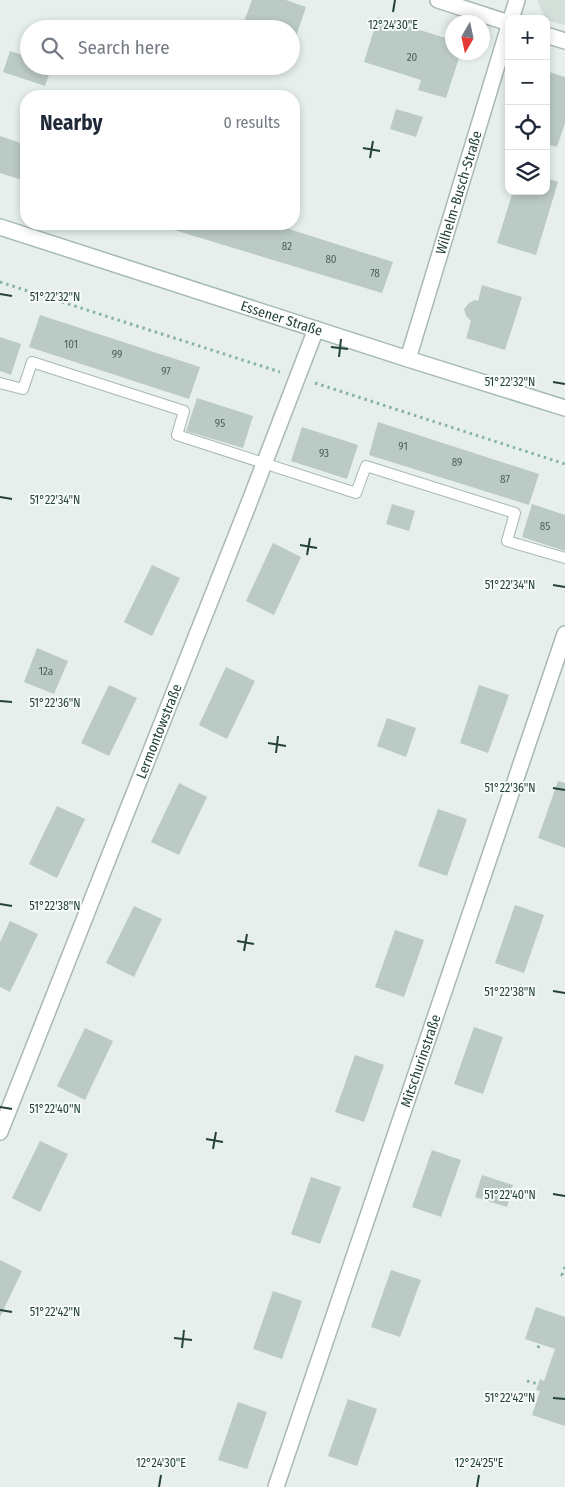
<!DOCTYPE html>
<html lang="en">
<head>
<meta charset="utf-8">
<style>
	body { margin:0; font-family:"Fira Sans Condensed",sans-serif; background:#f6f6f7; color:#1f2937 }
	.controls { position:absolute; right:15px; top:15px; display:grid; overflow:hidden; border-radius:10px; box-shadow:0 2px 8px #0003 }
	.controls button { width:45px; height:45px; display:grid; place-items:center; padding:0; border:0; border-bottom:1px solid #e0e1e3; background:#fff; color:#1f2937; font:25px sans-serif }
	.compass { position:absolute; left:445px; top:15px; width:45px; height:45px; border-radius:50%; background:#fff; box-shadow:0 2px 8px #0003; rotate:189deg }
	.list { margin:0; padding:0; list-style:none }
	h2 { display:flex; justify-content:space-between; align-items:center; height:65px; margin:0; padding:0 20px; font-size:21px }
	h2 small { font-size:16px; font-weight:400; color:#747a83 }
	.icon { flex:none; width:28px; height:28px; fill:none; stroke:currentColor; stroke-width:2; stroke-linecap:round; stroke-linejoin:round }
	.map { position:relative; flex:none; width:565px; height:1487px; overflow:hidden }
	.search { position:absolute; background:#fff; box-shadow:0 2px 8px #0003; left:20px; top:20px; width:280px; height:55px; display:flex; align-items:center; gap:12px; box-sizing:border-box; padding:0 18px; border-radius:28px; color:#747a83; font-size:19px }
	.panel { position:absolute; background:#fff; box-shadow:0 2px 8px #0003; left:20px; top:90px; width:280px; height:140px; border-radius:20px }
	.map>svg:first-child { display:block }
	.built { fill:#d4dfda }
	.building { fill:#bbcac4 }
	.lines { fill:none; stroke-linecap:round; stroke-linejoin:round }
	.service-casing { stroke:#a8b8b2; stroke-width:12 }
	.minor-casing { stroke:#a8b8b2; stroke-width:18 }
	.secondary-casing { stroke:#a4bbb3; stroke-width:18 }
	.path { stroke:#86b3a5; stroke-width:3; stroke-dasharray:2.5 4; stroke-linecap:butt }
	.service { stroke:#fff; stroke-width:10 }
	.minor { stroke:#fff; stroke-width:15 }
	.secondary { stroke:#fff; stroke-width:15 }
	.ticks { fill:none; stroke:#24423a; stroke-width:2 }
	.labels { text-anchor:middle; stroke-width:4; stroke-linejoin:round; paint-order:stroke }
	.number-label { font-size:11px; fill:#4a645c }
	.street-label { font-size:14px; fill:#24423a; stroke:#f7fbf9 }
	.ticks-label { font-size:12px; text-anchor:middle; fill:#24423a; stroke:#f7fbf9; stroke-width:4; stroke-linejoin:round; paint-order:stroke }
</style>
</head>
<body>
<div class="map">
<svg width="565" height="1487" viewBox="0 0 565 1487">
	<rect width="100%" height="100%" fill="#e6efeb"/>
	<path class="built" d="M 538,0 L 565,0 L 565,25 L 546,20 L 538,3 Z"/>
	<g class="building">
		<path d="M 252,0 L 286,0 L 306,7 L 292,48 L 291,29 L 246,29 L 242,27 Z"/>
		<path d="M 378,17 L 452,40 L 452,52 L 461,52 L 446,98 L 418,90 L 421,80 L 364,62 Z"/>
		<path d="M 72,21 L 94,28 L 94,29 L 69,29 Z"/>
		<path d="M 10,51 L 29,57 L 29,66 L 52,66 L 45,86 L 3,72 Z"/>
		<path d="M 546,71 L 565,77 L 565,123 L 557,147 L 546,144 Z"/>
		<path d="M 396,109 L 423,117 L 416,137 L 390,129 Z"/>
		<path d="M 0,136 L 26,145 L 26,181 L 0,173 Z"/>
		<path d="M 546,178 L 558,182 L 536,255 L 497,243 L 513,191 L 546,191 Z"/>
		<path d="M 176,224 L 273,224 L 393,262 L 382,293 L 174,230 Z"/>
		<path d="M 482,285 L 522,297 L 505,350 L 466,338 L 471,321 L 466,316 L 464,309 L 469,303 L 475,300 L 478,301 Z"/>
		<path d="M 40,315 L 200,367 L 189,399 L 29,347 Z"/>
		<path d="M 0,337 L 21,344 L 11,375 L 0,371 Z"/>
		<path d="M 197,398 L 253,416 L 243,448 L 186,431 Z"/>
		<path d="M 378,422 L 539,474 L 529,505 L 369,455 Z"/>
		<path d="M 302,427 L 358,445 L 347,479 L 291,461 Z"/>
		<path d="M 392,504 L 415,511 L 409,531 L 386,524 Z"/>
		<path d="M 532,504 L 565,515 L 565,551 L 522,537 Z"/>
		<path d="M 273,543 L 301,557 L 274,615 L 246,601 Z"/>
		<path d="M 152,565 L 180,578 L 152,636 L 124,622 Z"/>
		<path d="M 37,648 L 68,661 L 54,694 L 24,682 Z"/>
		<path d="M 226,667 L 255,681 L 227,739 L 199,725 Z"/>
		<path d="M 109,685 L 137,698 L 109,756 L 81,743 Z"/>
		<path d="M 479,685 L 509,695 L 488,753 L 460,743 Z"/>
		<path d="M 387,718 L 416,728 L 406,757 L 377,746 Z"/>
		<path d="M 558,781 L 565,783 L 565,848 L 538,838 Z"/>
		<path d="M 179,783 L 207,797 L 179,855 L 151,842 Z"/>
		<path d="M 57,806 L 85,819 L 57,878 L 29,864 Z"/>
		<path d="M 438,809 L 467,819 L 447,876 L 418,866 Z"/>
		<path d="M 515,905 L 544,915 L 524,973 L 495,963 Z"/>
		<path d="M 134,906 L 162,919 L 134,977 L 106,963 Z"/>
		<path d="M 10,921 L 38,934 L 10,992 L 0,987 L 0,942 Z"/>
		<path d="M 395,930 L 424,940 L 404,997 L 375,987 Z"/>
		<path d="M 474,1027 L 503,1037 L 483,1094 L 454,1084 Z"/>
		<path d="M 85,1028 L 113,1041 L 85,1100 L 57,1086 Z"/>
		<path d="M 355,1055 L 384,1065 L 364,1122 L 335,1112 Z"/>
		<path d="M 40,1141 L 68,1154 L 40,1212 L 12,1198 Z"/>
		<path d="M 432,1150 L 461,1160 L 441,1217 L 412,1207 Z"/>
		<path d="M 482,1175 L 513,1185 L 507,1207 L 475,1197 Z"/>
		<path d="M 311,1177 L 341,1187 L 320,1244 L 291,1234 Z"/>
		<path d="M 0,1260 L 22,1271 L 0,1317 Z"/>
		<path d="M 391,1270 L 421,1280 L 400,1337 L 371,1327 Z"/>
		<path d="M 273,1291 L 302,1301 L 282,1359 L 253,1349 Z"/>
		<path d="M 536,1307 L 565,1317 L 565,1426 L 532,1415 L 540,1391 L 536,1390 L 540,1379 L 544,1381 L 555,1349 L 525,1339 Z"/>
		<path d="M 348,1399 L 377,1409 L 357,1466 L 328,1456 Z"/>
		<path d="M 238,1402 L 267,1412 L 247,1469 L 218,1460 Z"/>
	</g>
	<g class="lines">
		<g class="service-casing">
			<path id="service" d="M 0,383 L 23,389 L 32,362 L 184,411 L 177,435 L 356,493 L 366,466 L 515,513 L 507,541 L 565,558"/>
		</g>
		<g class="minor-casing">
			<g id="minor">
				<path d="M 438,0 L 509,23"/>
				<path d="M 511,19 L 517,0"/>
				<path d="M 546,35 L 565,41"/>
				<path id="s1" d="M 408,359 L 509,26"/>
				<path id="s2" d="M 0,1132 L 249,503 L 316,329"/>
				<path id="s3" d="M 276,1487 L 565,634"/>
			</g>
		</g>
		<g class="secondary-casing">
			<g id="secondary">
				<path id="s4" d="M 0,227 L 408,359 L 565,408"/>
			</g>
		</g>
		<g class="path">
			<path d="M 0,282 L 280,372"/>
			<path d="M 315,383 L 565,464"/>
			<path d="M 565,1267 L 562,1275 L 565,1276"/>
			<path d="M 538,1348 L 540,1343"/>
			<path d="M 527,1381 L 538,1384"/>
		</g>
		<use href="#service" class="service"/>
		<use href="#minor" class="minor"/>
		<use href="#secondary" class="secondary"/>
	</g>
	<path class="ticks" d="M 393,12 L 395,0M 363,148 L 380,151M 370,158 L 373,141M 0,294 L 12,296M 331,347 L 348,349M 339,357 L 341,339M 553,382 L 565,384M 0,497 L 12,499M 300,545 L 317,548M 307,555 L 310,538M 553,585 L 565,587M 0,701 L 12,702M 268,743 L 286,746M 276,753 L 278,736M 553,788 L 565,790M 0,904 L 12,906M 237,941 L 254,944M 244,951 L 247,934M 553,991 L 565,993M 0,1107 L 12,1109M 206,1139 L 223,1142M 213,1149 L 216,1132M 553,1194 L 565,1196M 0,1310 L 12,1312M 174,1338 L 192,1340M 182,1348 L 184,1330M 553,1398 L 565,1399M 159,1487 L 161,1475M 477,1487 L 479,1475"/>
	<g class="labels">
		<g class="number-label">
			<text x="412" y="61">20</text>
			<text x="287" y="250">82</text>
			<text x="331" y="263">80</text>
			<text x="375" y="277">78</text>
			<text x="71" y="348">101</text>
			<text x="117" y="358">99</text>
			<text x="166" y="375">97</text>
			<text x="220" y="427">95</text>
			<text x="403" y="450">91</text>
			<text x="324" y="457">93</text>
			<text x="457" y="466">89</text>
			<text x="505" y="483">87</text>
			<text x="545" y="530">85</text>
			<text x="46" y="675">12a</text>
		</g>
		<g class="street-label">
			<text dy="5" stroke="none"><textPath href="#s1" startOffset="174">Wilhelm-Busch-Straße</textPath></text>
			<text dy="5" stroke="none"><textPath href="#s4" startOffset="296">Essener Straße</textPath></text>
			<text dy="5" stroke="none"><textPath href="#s2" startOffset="431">Lermontowstraße</textPath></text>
			<text dy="5" stroke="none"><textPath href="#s3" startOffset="450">Mitschurinstraße</textPath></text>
		</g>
	</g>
	<g class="ticks-label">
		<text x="393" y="29">12°24'30"E</text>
		<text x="55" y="301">51°22'32"N</text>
		<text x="510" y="386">51°22'32"N</text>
		<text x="55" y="504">51°22'34"N</text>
		<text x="510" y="589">51°22'34"N</text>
		<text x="55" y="707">51°22'36"N</text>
		<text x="510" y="792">51°22'36"N</text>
		<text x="55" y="910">51°22'38"N</text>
		<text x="510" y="996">51°22'38"N</text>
		<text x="55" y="1113">51°22'40"N</text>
		<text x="510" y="1199">51°22'40"N</text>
		<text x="55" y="1316">51°22'42"N</text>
		<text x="510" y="1402">51°22'42"N</text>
		<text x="161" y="1467">12°24'30"E</text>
		<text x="479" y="1467">12°24'25"E</text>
	</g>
</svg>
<div class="controls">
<button>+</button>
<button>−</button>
<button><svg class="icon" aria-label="locate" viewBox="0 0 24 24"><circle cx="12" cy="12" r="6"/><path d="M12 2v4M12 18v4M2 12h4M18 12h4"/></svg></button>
<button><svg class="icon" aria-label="layers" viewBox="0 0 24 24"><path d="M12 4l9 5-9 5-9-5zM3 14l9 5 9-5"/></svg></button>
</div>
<svg class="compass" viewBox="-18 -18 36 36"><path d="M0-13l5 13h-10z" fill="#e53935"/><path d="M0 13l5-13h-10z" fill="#747a83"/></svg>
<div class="search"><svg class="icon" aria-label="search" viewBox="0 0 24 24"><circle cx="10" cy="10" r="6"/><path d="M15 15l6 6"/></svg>Search here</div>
<section class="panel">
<h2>Nearby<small>0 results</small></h2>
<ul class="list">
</ul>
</section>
</div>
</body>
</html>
